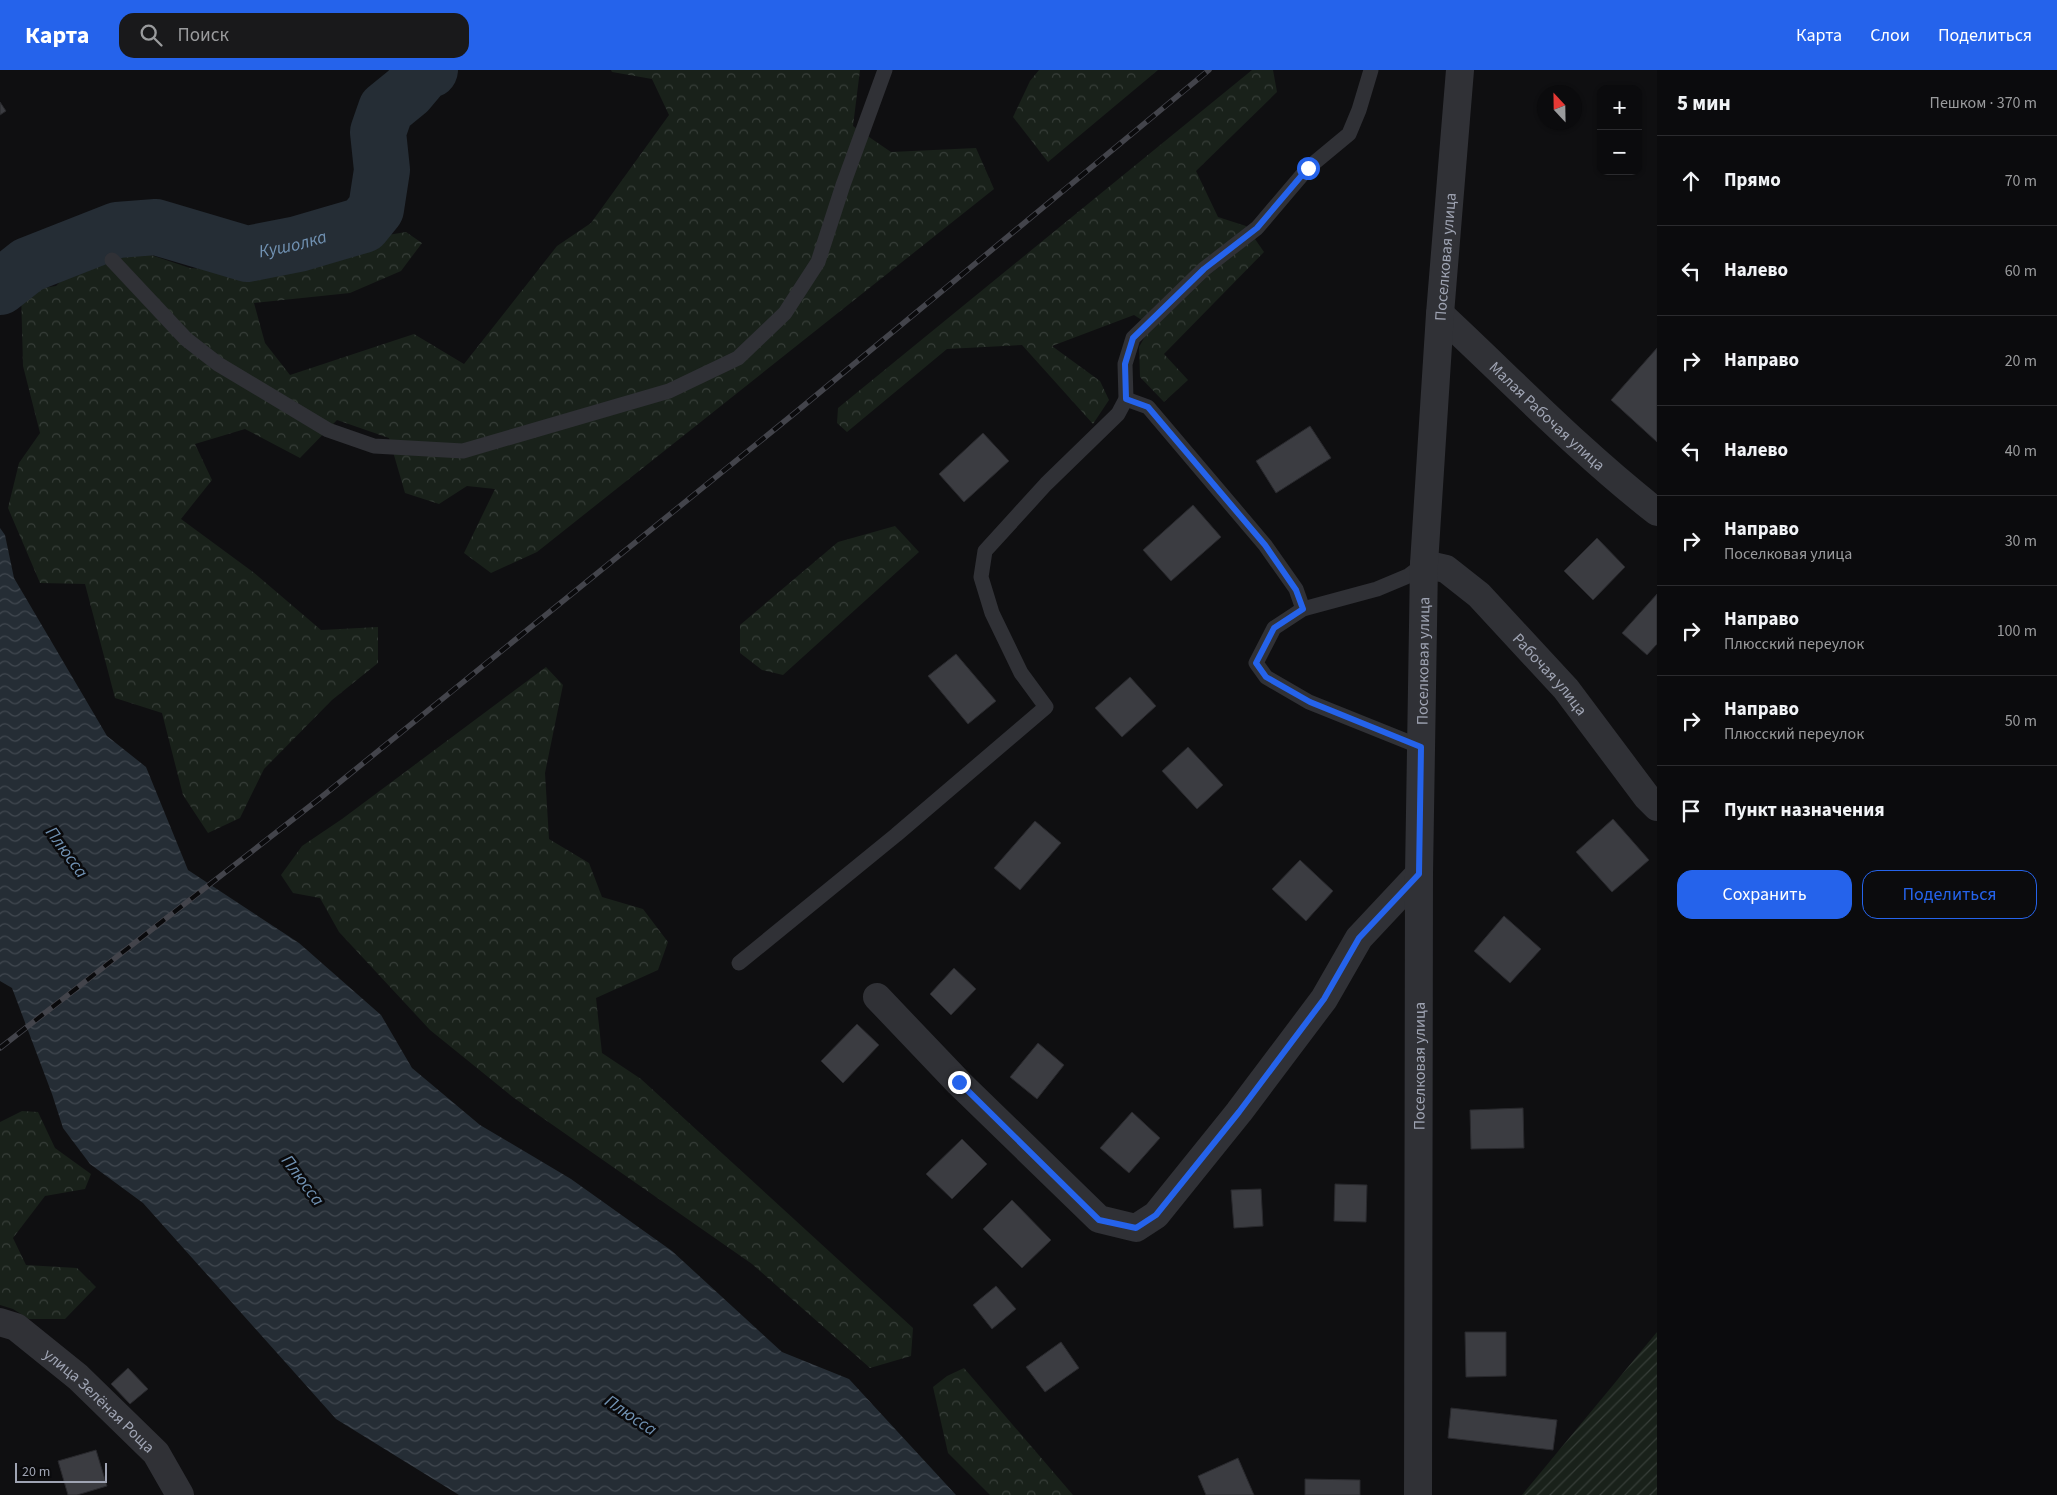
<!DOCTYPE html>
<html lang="ru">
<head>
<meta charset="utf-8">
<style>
	body { margin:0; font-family:"Source Sans 3",sans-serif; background:#19191b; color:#f1f3f6 }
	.controls { position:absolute; right:15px; top:15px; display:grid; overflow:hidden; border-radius:10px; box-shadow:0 1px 4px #0004 }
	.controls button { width:45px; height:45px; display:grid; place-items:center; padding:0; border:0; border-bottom:1px solid #2b2b2e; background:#0b0b0d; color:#f1f3f6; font:25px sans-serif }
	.compass { position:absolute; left:1537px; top:15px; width:45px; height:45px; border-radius:50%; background:#0b0b0d; box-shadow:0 1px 4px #0004; rotate:338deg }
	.scale { position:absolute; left:15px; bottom:12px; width:92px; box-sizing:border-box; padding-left:5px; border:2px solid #9fa4b3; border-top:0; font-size:14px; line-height:18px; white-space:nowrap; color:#9fa4b3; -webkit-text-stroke:4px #0a0a0c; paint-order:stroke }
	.stop { position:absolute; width:15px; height:15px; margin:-11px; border:4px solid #2563eb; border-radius:50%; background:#fff }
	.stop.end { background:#2563eb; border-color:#fff; box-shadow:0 1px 5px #0008 }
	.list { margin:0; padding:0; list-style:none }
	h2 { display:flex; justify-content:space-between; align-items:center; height:65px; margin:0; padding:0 20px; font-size:21px }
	h2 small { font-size:16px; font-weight:400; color:#9a9b9d }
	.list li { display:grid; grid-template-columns:32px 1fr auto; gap:15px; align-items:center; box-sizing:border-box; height:90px; padding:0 20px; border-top:1px solid #2b2b2e }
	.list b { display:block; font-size:19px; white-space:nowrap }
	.list p { margin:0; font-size:16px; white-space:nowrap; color:#9a9b9d }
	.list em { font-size:16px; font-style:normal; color:#9a9b9d }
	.actions { display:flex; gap:10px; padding:15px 20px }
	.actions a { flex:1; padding:11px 0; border:1px solid #2563eb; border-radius:15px; text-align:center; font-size:18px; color:#2563eb }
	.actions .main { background:#2563eb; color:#fff }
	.icon { flex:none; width:28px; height:28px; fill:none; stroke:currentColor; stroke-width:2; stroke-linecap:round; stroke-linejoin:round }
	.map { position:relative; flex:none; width:1657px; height:1425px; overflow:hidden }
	header { display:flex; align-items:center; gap:30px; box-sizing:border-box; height:70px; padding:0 25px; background:#2563eb; color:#fff }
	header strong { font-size:24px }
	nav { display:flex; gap:28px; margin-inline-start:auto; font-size:18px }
	.search { width:350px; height:45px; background:#19191b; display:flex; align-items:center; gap:12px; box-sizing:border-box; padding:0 18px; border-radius:15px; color:#9a9b9d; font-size:19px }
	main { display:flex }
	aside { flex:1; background:#0b0b0d }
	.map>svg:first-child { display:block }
	.forest { fill:url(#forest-crowns) }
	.garden { fill:url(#garden-furrows) }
	.water { fill:url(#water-waves) }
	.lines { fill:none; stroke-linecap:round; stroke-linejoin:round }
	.river { stroke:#252d35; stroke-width:56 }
	.building { fill:#3b3c41; stroke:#29292d }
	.lane { stroke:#303136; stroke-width:15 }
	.street { stroke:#303136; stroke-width:28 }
	.rail-casing { stroke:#43444b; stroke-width:5.5 }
	.rail { stroke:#0a0a0c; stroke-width:4; stroke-dasharray:11; stroke-linecap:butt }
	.route { stroke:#2563eb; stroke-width:6 }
	.labels { text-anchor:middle; stroke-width:5; stroke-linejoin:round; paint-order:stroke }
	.street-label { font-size:16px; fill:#9fa4b3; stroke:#0a0a0c }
	.water-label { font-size:18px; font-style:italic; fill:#7192b3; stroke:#0a0a0c }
</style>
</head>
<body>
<header>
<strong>Карта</strong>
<div class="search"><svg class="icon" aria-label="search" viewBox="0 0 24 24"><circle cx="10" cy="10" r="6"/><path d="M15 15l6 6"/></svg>Поиск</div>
<nav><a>Карта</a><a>Слои</a><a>Поделиться</a></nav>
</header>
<main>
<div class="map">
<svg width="1657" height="1425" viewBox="0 0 1657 1425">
	<defs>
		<pattern id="forest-crowns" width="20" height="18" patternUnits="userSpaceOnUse" patternTransform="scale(1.25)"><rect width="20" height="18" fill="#19211a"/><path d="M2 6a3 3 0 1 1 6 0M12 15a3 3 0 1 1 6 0" fill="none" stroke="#373e39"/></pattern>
		<pattern id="garden-furrows" width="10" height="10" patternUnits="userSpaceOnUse" patternTransform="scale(1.25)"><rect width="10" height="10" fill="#19211a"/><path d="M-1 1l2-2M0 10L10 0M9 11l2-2" fill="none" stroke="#373e39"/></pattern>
		<pattern id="water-waves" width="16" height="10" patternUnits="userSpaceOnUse" patternTransform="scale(1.25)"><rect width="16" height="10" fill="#252d35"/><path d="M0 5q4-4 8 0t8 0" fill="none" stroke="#414850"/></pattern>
	</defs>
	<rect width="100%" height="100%" fill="#0f0f11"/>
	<g class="forest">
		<path d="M 611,0 L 860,0 L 853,56 L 891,82 L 976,78 L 994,119 L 537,482 L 491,503 L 464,483 L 495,419 L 467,416 L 439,434 L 405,423 L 389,368 L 337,350 L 300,388 L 245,359 L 195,374 L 212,410 L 181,449 L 253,502 L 321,560 L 378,557 L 378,593 L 332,630 L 264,699 L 240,748 L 208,763 L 183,725 L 162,643 L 115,628 L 85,514 L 40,513 L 8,438 L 19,393 L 40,363 L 23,296 L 21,221 L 56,216 L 84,187 L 139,181 L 190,198 L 250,202 L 320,176 L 406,162 L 422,173 L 401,201 L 350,223 L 254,233 L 265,273 L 290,305 L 414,264 L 464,294 L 557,176 L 591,153 L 669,45 L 652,9 L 612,2 Z"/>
		<path d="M 1039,0 L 1158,0 L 1048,92 L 1013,47 L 1030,11 Z"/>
		<path d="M 1252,0 L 1273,0 L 1277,22 L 1196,101 L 1218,147 L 1246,156 L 1264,182 L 1164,284 L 1188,310 L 1164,332 L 1140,307 L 1139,277 L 1151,256 L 1134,245 L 1052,276 L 1100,311 L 1109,330 L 1093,354 L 1022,275 L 947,279 L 847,362 L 837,353 L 838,338 Z"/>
		<path d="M 895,456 L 919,482 L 783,605 L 762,600 L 740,583 L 740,555 L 838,472 Z"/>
		<path d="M 546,597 L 563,615 L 545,703 L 549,769 L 589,793 L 602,827 L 643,839 L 668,872 L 658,900 L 596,928 L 602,983 L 641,1009 L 913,1258 L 911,1286 L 870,1298 L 752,1194 L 514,1028 L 430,960 L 339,862 L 320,828 L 293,823 L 281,805 L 302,776 L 342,749 Z"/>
		<path d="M 22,1041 L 38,1042 L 55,1078 L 91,1104 L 85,1119 L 45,1126 L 13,1168 L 26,1195 L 77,1198 L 96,1217 L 65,1249 L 29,1249 L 13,1239 L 0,1235 L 0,1052 Z"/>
		<path d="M 964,1298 L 1073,1425 L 990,1425 L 948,1383 L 933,1317 L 947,1306 Z"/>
	</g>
	<path class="garden" d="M 1657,1262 L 1657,1425 L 1522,1425 Z"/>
	<path class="water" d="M 0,458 L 5,465 L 14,508 L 107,666 L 146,697 L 188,800 L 299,873 L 381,945 L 412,998 L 480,1055 L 571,1109 L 672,1181 L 782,1282 L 849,1309 L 956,1425 L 459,1425 L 336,1349 L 143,1133 L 90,1094 L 63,1058 L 52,1024 L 12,918 L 0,911 Z"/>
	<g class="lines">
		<path class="river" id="s1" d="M 0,217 L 28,195 L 117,160 L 156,157 L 247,184 L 298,174 L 363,155 L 376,139 L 382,100 L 378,62 L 386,39 L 408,21 L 424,2 L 430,0"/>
	</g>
	<g class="building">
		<path d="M 0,32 L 6,41 L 0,45 Z"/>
		<path d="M 1657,278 L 1657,372 L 1611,330 Z"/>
		<path d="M 1310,356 L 1331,388 L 1276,423 L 1256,391 Z"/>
		<path d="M 983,363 L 1009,391 L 964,432 L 939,404 Z"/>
		<path d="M 1193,435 L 1221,467 L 1171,511 L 1143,480 Z"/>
		<path d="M 1597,468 L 1625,497 L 1593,530 L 1564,501 Z"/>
		<path d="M 1657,524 L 1657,574 L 1647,585 L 1622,563 Z"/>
		<path d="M 956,584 L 996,631 L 968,654 L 928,606 Z"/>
		<path d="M 1130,607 L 1156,636 L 1122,667 L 1095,638 Z"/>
		<path d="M 1188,677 L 1223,715 L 1197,739 L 1162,701 Z"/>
		<path d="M 1613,749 L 1649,790 L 1612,822 L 1576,782 Z"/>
		<path d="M 1035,751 L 1061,773 L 1020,820 L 994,798 Z"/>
		<path d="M 1300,790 L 1333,821 L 1306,851 L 1272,819 Z"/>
		<path d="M 1504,846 L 1541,879 L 1510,913 L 1474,881 Z"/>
		<path d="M 954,898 L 976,919 L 951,945 L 930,924 Z"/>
		<path d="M 857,954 L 879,975 L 843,1013 L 821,991 Z"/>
		<path d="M 1038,973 L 1064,995 L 1037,1029 L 1010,1007 Z"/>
		<path d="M 1523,1038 L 1524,1078 L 1471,1079 L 1470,1040 Z"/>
		<path d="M 1132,1042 L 1160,1068 L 1129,1103 L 1100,1078 Z"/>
		<path d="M 962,1069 L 987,1094 L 952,1129 L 926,1104 Z"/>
		<path d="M 1335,1114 L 1367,1115 L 1366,1152 L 1334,1151 Z"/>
		<path d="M 1261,1119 L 1263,1156 L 1234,1158 L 1231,1120 Z"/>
		<path d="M 1012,1130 L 1051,1170 L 1022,1198 L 983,1159 Z"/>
		<path d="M 996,1216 L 1016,1239 L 992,1259 L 973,1235 Z"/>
		<path d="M 1465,1262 L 1506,1262 L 1506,1306 L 1466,1307 Z"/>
		<path d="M 1061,1272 L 1079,1298 L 1045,1322 L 1026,1297 Z"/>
		<path d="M 128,1298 L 148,1319 L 130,1334 L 111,1314 Z"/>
		<path d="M 1451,1338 L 1557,1350 L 1553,1380 L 1448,1368 Z"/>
		<path d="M 96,1380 L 107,1416 L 77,1425 L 68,1425 L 58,1391 Z"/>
		<path d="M 1238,1388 L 1254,1425 L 1206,1425 L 1198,1406 Z"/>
		<path d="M 1305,1409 L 1360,1410 L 1360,1425 L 1305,1425 Z"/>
	</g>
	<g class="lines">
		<g class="lane">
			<path d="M 112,190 L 186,269 L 218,294 L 328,360 L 374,376 L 463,381 L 669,321 L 738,288 L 785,243 L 818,192 L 843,115 L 885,0"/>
			<path d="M 1126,329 L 1148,337 L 1265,475 L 1296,519 L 1303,539"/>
			<path d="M 1421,677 L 1309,632 L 1266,607 L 1256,593 L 1274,558 L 1303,539 L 1377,519 L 1408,506 L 1424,494"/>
			<path d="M 739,893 L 896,765 L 1046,637 L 1021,603 L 992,543 L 981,507 L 985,481 L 1046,414 L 1118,344 L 1126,329 L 1125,294 L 1133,268 L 1204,199 L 1257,158 L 1308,98 L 1349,64 L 1359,40 L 1371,0"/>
		</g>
		<g class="street">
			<path id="s2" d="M 1440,244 C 1512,311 1580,382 1657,442"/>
			<path id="s3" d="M 1424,494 L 1446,499 L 1479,525 L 1566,619 L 1647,727 L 1657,737"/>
			<path d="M 877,927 L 959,1013 L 1099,1149 L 1136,1158 L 1156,1145 L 1239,1042 L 1324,929 L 1359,868 L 1419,804"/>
			<path id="s4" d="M 0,1252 L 16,1257 L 78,1307 L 156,1383 L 180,1425"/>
			<path id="s5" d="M 1418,1425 L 1419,804 L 1424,494 L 1440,244 L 1460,0"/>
		</g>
		<g class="rail-casing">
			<path id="rail" d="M 0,978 L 319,729 L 796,342 L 1209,0"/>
		</g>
		<use href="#rail" class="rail"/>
	</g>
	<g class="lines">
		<path class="route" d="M 959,1012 L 1099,1150 L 1136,1158 L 1156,1145 L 1239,1042 L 1324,929 L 1359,868 L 1419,804 L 1421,677 L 1310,632 L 1266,607 L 1256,593 L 1274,558 L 1303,539 L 1296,520 L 1265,475 L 1148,337 L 1126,329 L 1125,294 L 1133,268 L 1204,199 L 1257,158 L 1308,98"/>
	</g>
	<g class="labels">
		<g class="street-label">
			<text dy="6" stroke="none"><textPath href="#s5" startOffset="1239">Поселковая улица</textPath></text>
			<text dy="6" stroke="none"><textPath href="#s2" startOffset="148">Малая Рабочая улица</textPath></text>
			<text dy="6" stroke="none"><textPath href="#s5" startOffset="834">Поселковая улица</textPath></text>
			<text dy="6" stroke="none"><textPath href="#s3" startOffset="171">Рабочая улица</textPath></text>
			<text dy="6" stroke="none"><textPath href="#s5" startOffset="429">Поселковая улица</textPath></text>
			<text dy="6" stroke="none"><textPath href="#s4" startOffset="128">улица Зелёная Роща</textPath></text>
		</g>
		<g class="water-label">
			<text dy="6" stroke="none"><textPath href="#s1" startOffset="312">Кушолка</textPath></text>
			<text transform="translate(67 782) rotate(54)" y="6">Плюсса</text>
			<text transform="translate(303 1110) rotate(53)" y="6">Плюсса</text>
			<text transform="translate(631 1345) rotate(34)" y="6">Плюсса</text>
		</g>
	</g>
</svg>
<div class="controls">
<button>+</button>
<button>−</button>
</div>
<svg class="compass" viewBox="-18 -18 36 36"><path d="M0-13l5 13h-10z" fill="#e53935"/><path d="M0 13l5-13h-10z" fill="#9a9b9d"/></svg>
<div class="scale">20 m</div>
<div class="stop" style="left:1308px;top:98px"></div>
<div class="stop end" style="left:959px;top:1012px"></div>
</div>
<aside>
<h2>5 мин<small>Пешком · 370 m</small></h2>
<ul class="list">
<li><svg class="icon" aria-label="ahead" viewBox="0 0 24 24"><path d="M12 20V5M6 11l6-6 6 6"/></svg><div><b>Прямо</b></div><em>70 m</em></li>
<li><svg class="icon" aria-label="left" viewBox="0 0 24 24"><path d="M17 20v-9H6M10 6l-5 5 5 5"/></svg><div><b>Налево</b></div><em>60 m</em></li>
<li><svg class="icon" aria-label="right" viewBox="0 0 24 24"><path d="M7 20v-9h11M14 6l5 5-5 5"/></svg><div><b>Направо</b></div><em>20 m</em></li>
<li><svg class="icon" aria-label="left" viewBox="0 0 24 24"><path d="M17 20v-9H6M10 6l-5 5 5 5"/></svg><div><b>Налево</b></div><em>40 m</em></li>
<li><svg class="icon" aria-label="right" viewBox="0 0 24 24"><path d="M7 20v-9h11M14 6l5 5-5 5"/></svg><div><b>Направо</b><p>Поселковая улица</p></div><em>30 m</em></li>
<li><svg class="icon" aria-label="right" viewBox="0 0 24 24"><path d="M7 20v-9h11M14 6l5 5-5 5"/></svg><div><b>Направо</b><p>Плюсский переулок</p></div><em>100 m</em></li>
<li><svg class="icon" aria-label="right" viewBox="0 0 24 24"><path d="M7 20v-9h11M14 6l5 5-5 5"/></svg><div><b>Направо</b><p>Плюсский переулок</p></div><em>50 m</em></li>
<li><svg class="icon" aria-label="arrive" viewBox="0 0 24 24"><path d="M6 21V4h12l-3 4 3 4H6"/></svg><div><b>Пункт назначения</b></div></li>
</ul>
<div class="actions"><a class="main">Сохранить</a><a>Поделиться</a></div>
</aside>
</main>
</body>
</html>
